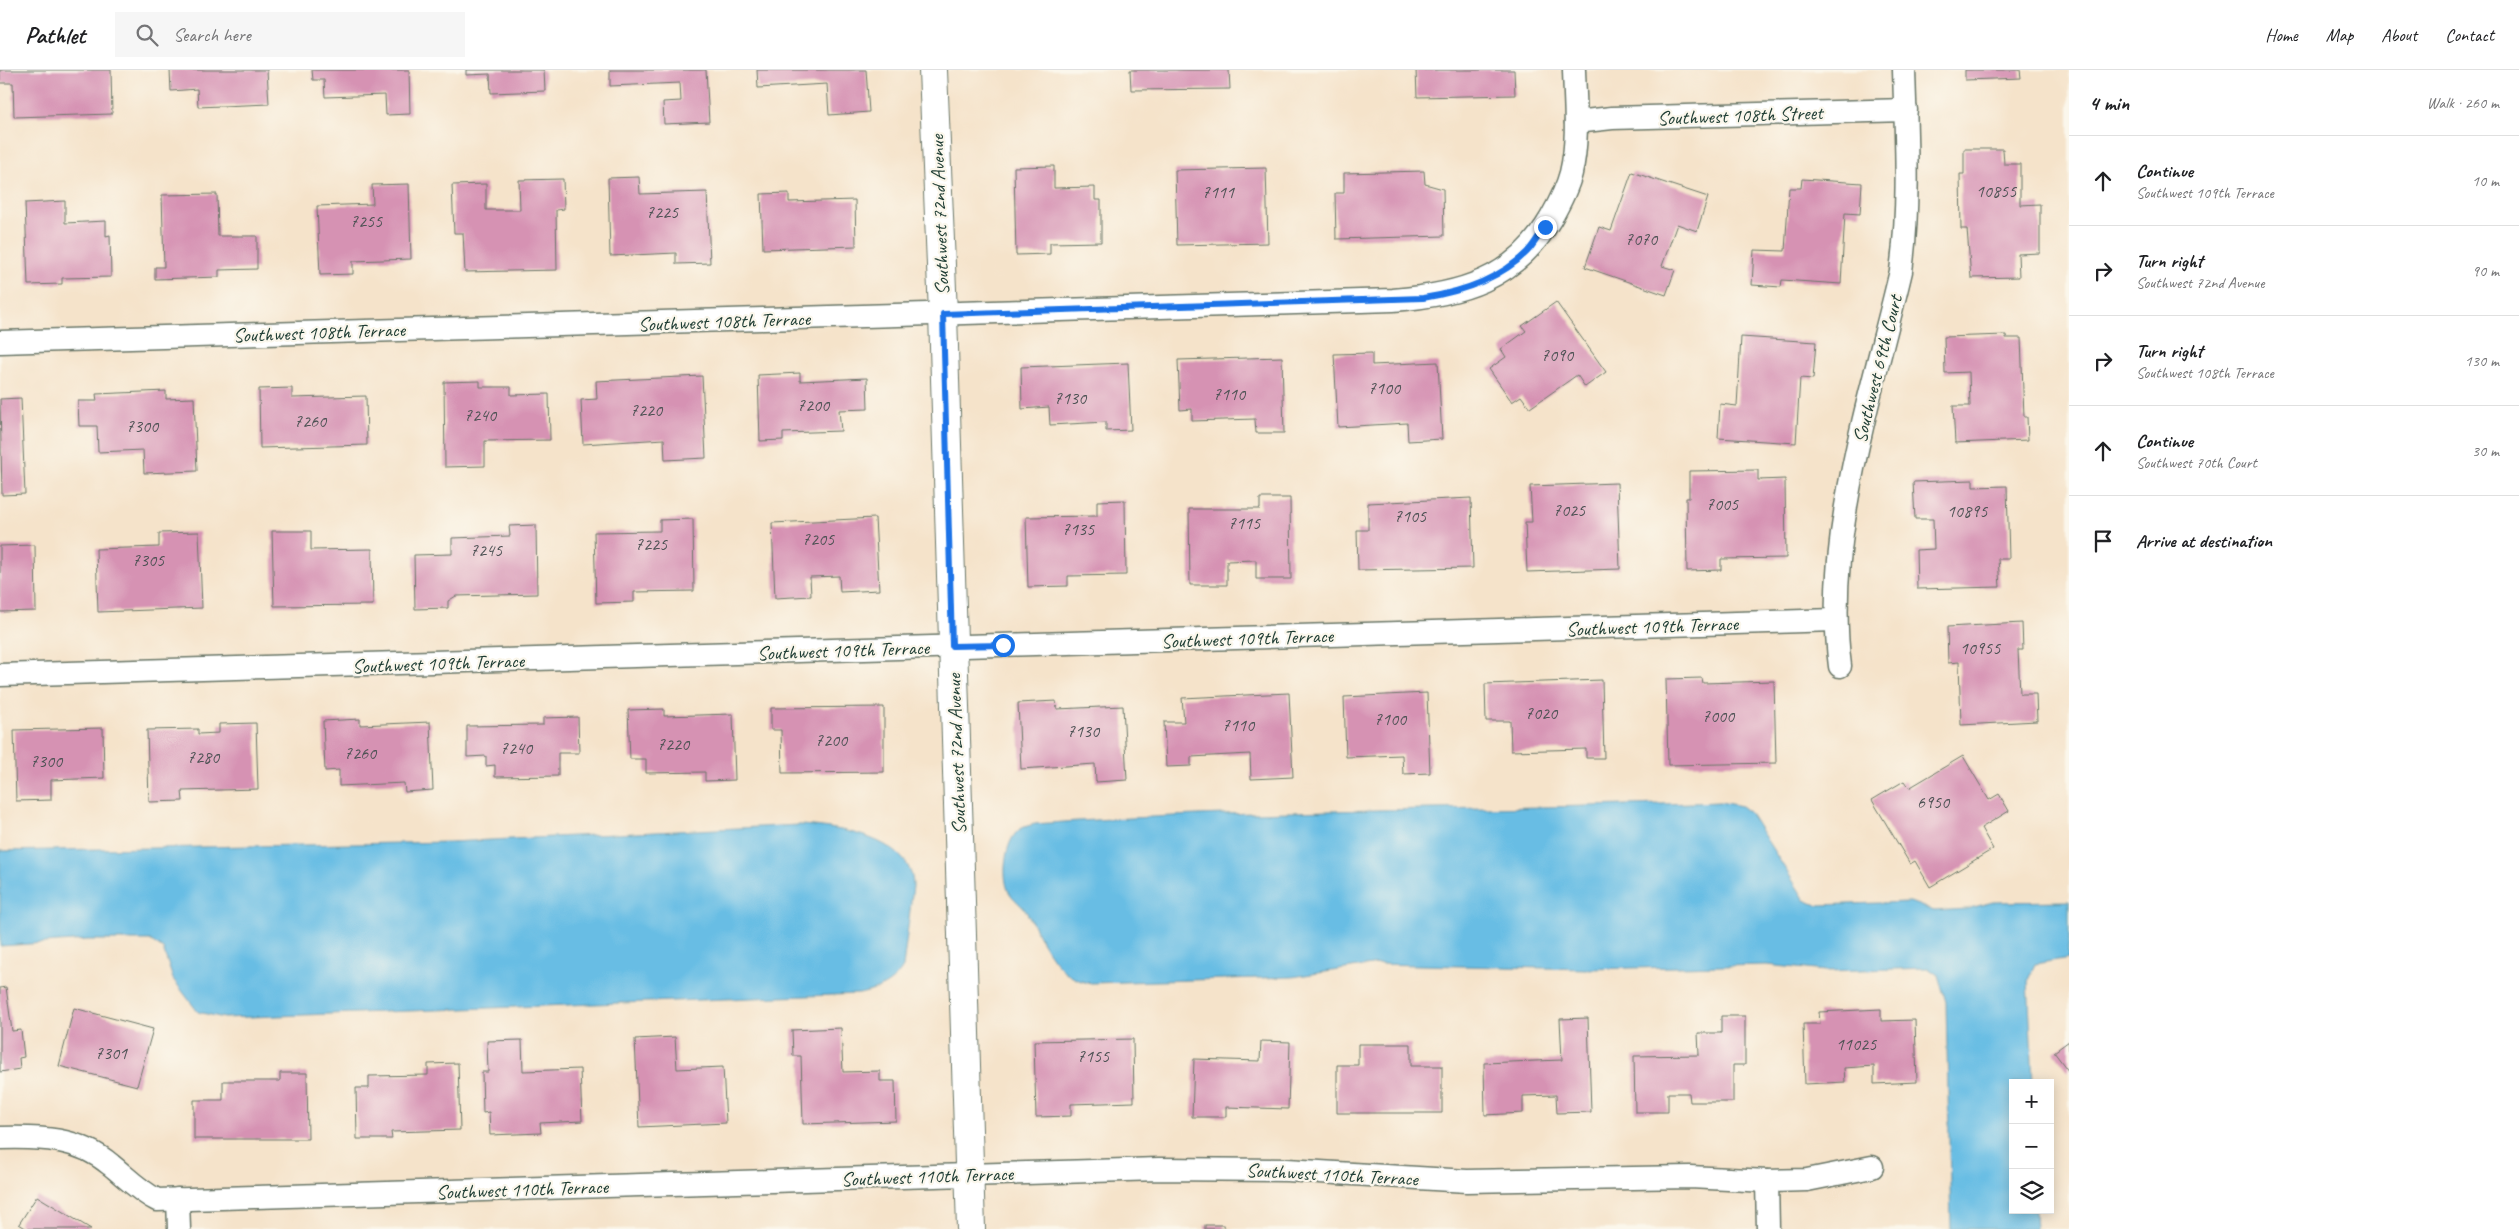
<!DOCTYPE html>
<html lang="en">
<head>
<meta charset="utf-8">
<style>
	body { margin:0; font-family:Caveat,sans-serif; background:#f6f6f6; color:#202124 }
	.controls { position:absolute; right:15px; bottom:15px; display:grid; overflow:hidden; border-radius:0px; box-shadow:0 2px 12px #0003 }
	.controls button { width:45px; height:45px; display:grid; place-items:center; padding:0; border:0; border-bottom:1px solid #e0e0e0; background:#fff; color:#202124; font:25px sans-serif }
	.stop { position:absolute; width:15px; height:15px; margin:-11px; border:4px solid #1a73e8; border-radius:50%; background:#fff }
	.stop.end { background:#1a73e8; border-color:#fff; box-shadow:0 1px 5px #0008 }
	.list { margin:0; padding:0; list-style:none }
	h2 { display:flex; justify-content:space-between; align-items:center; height:65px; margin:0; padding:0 20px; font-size:21px }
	h2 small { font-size:16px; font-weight:400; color:#757577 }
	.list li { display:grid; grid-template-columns:32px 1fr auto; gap:15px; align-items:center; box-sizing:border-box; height:90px; padding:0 20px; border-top:1px solid #e0e0e0 }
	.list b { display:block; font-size:19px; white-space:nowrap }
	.list p { margin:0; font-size:16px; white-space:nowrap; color:#757577 }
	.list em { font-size:16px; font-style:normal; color:#757577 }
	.icon { flex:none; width:28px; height:28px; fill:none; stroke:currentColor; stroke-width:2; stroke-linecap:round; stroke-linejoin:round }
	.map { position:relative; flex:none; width:2069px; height:1159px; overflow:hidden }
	header { display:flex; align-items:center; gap:30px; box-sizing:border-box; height:70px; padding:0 25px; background:#fff; border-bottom:1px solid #e0e0e0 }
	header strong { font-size:24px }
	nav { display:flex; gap:28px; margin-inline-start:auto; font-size:18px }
	.search { width:350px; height:45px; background:#f6f6f6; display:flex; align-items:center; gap:12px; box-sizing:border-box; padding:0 18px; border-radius:0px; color:#757577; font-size:19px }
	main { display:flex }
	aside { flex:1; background:#fff }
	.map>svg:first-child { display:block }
	.water { fill:#67bde4; stroke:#437d8c }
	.building { fill:#d692b3 }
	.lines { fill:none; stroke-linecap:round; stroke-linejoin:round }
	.minor-casing { stroke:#6a7768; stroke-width:25 }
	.tertiary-casing { stroke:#6a7768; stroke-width:30 }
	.minor { stroke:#fff; stroke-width:22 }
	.tertiary { stroke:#fff; stroke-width:28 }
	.route { stroke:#1a73e8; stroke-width:6 }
	.labels { text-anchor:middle; stroke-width:4.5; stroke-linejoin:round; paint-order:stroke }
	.number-label { font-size:18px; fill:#4d5254 }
	.street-label { font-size:20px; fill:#1f3d34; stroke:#fbf7ec }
</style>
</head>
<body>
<header>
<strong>Pathlet</strong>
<div class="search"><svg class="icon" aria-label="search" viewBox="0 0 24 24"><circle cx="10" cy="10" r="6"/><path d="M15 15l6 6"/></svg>Search here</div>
<nav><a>Home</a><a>Map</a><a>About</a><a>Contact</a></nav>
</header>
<main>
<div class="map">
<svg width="2069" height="1159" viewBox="0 0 2069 1159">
	<rect width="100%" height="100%" fill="#fbf7ec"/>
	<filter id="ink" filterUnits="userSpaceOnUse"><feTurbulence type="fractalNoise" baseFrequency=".02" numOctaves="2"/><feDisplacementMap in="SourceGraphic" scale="10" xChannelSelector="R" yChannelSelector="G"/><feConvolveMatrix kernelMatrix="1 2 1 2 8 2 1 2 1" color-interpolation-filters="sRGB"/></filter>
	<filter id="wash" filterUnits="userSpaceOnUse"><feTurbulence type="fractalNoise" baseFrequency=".0096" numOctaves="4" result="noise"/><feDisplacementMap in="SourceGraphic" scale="20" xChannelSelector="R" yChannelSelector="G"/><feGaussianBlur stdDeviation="1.12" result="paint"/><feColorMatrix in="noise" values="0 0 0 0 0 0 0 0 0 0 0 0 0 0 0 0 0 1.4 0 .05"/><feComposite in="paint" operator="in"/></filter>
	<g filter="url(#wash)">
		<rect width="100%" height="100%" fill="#f5e3ca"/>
		<g class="water">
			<path d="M 1720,732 L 1741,736 L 1749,742 L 1805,830 L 1817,835 L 1910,832 L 1934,841 L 1966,839 L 1993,832 L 2069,831 L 2069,888 L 2035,894 L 2028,909 L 2033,1013 L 2013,1013 L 2013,1140 L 2035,1140 L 2036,1159 L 1951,1159 L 1946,932 L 1938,905 L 1928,898 L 1826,901 L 1767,895 L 1587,899 L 1378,894 L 1292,907 L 1091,913 C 1057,910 1042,870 1027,843 C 1022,834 1012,829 1008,820 C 1002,804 1005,777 1015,764 C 1020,757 1028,756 1035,754 C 1263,737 1492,741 1720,732 Z"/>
			<path d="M 800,755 C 837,757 913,768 913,816 L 903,897 C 893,914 878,920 859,924 L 224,948 L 198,942 L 173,909 L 163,879 L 150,870 L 87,870 L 0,876 L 0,781 L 450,772 Z"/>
		</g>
		<g id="blocks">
			<g class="building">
				<path d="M 0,0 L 111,0 L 112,44 L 14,47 L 13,13 L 0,13 Z"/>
				<path d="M 170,0 L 267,0 L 269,34 L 198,37 L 197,19 L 171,21 Z"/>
				<path d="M 312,0 L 409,0 L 410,44 L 386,45 L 385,25 L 325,27 L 324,10 L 313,10 Z"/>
				<path d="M 466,0 L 544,0 L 545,21 L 491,23 L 490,4 L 466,5 Z"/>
				<path d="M 610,0 L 706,0 L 709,52 L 664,54 L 663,32 L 681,31 L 680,13 L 610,16 Z"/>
				<path d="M 757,0 L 866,0 L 869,42 L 829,45 L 827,14 L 758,18 Z"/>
				<path d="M 1130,0 L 1229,0 L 1230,19 L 1131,20 Z"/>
				<path d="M 1416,0 L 1514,0 L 1515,25 L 1417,27 Z"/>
				<path d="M 1965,0 L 2020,0 L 2021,8 L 1965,10 Z"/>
				<path d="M 1964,79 L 2003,79 L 2004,94 L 2020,94 L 2020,135 L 2040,134 L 2040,183 L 2018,184 L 2019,207 L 1971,208 L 1967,159 L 1961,159 L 1960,104 L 1964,104 Z"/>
				<path d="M 1054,96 L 1054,118 L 1095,117 L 1095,130 L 1101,130 L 1101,172 L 1050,173 L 1050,184 L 1016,185 L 1014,97 Z"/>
				<path d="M 1266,98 L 1268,173 L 1177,175 L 1175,100 Z"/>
				<path d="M 1424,101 L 1425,114 L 1443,119 L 1444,166 L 1336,169 L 1335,123 L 1344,123 L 1344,103 Z"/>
				<path d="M 1632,102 L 1708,127 L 1697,161 L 1677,154 L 1662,196 L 1675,200 L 1666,225 L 1585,197 L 1599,157 L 1611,161 Z"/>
				<path d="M 639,107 L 640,124 L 707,122 L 710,193 L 676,194 L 676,183 L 610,186 L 608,108 Z"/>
				<path d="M 563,109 L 564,139 L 556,140 L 557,200 L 465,202 L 463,163 L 454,163 L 452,115 L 486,114 L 486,140 L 520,140 L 519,110 Z"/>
				<path d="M 1802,109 L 1862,113 L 1860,144 L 1845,143 L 1841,214 L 1782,210 L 1781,217 L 1752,215 L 1754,180 L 1785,181 L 1789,118 L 1801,118 Z"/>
				<path d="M 409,114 L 411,189 L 353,191 L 353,204 L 320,205 L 317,136 L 373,134 L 372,115 Z"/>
				<path d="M 789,123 L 789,132 L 855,130 L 856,176 L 763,179 L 761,124 Z"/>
				<path d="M 217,124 L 218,166 L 257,166 L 257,199 L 219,200 L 219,207 L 155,209 L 155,197 L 164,197 L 162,125 Z"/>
				<path d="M 65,131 L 65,153 L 106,151 L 106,166 L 110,165 L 111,207 L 62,208 L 62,214 L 28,215 L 25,133 Z"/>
				<path d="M 1556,232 L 1606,302 L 1585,317 L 1577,305 L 1530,338 L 1521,326 L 1512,332 L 1489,299 L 1506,287 L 1501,279 L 1526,261 L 1522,256 Z"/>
				<path d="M 2006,265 L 2006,268 L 2021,268 L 2024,347 L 2027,347 L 2028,370 L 1955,373 L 1953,336 L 1970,336 L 1969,302 L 1945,303 L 1944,267 Z"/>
				<path d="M 1741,267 L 1816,272 L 1813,309 L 1800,308 L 1796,373 L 1718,368 L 1720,334 L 1737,336 Z"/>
				<path d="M 1372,283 L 1372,295 L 1438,292 L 1442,369 L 1408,371 L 1407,353 L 1338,357 L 1334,284 Z"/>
				<path d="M 1282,287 L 1284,363 L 1256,363 L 1255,349 L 1192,351 L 1192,339 L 1180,340 L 1178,290 Z"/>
				<path d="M 1128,293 L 1131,360 L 1106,361 L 1106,352 L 1050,355 L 1049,337 L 1022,339 L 1021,297 Z"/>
				<path d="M 800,303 L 800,311 L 867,308 L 868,339 L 839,340 L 841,361 L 783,363 L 783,370 L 760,371 L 758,305 Z"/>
				<path d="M 702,306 L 706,388 L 665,390 L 664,369 L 583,374 L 581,330 L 597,329 L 596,311 Z"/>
				<path d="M 480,311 L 480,317 L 511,317 L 511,325 L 549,324 L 550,370 L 485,371 L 485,396 L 445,397 L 444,312 Z"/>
				<path d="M 292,318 L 292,328 L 366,326 L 367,375 L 260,378 L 259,319 Z"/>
				<path d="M 166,321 L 166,329 L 194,328 L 197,401 L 144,403 L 143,380 L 98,382 L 97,356 L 79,356 L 78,331 L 97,331 L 96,324 Z"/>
				<path d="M 21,328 L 25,424 L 2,425 L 0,329 Z"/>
				<path d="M 1758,400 L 1758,410 L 1785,409 L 1786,488 L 1721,489 L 1721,500 L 1687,501 L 1686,428 L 1689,428 L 1689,401 Z"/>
				<path d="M 1973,410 L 1973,417 L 2007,416 L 2009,489 L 1998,489 L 2000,517 L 1917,519 L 1916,480 L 1934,479 L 1933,449 L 1915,449 L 1913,412 Z"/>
				<path d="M 1617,413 L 1620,499 L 1527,502 L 1525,452 L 1532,452 L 1530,416 Z"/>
				<path d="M 1260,428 L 1290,428 L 1291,509 L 1256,509 L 1256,490 L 1227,491 L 1227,515 L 1190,515 L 1189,439 L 1260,439 Z"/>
				<path d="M 1471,428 L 1473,498 L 1358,500 L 1357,460 L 1368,460 L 1368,433 Z"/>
				<path d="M 1125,430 L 1126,505 L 1068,506 L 1068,516 L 1028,517 L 1026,447 L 1097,446 L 1097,431 Z"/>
				<path d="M 875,448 L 879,520 L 840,522 L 839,506 L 810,507 L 811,526 L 775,528 L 772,453 Z"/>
				<path d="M 693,449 L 694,521 L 634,522 L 634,532 L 596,533 L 594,462 L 660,461 L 660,450 Z"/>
				<path d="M 536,455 L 537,524 L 456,526 L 448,531 L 448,538 L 415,539 L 414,485 L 452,484 L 452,468 L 510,466 L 509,456 Z"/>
				<path d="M 272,461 L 311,461 L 311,480 L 372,479 L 373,535 L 274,536 Z"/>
				<path d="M 199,462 L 202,538 L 98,542 L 96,479 L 159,477 L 159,463 Z"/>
				<path d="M 35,475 L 36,541 L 0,542 L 0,476 Z"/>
				<path d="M 2022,553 L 2023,580 L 2018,580 L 2020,624 L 2036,624 L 2037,651 L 1961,655 L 1959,592 L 1948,593 L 1947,557 Z"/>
				<path d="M 1702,608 L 1703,613 L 1774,611 L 1776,693 L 1668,695 L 1666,609 Z"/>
				<path d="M 1602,610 L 1604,688 L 1586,688 L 1586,679 L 1511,681 L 1510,651 L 1486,651 L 1485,614 Z"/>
				<path d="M 1289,623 L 1293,707 L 1251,709 L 1250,684 L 1191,687 L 1191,696 L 1166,697 L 1164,652 L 1184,652 L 1182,628 Z"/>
				<path d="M 1427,623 L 1430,703 L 1403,704 L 1402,685 L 1346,687 L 1344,627 Z"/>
				<path d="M 1056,631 L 1057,639 L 1123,636 L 1127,710 L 1096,712 L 1095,694 L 1021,699 L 1018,633 Z"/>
				<path d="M 884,637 L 884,702 L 782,703 L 781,660 L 771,660 L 771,638 Z"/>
				<path d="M 664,639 L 664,646 L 733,644 L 735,710 L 705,711 L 705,702 L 646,703 L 646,689 L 630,689 L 628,640 Z"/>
				<path d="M 578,647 L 579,683 L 558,683 L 558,706 L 495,707 L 495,695 L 486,696 L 486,686 L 467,687 L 467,656 L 543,655 L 543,648 Z"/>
				<path d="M 360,649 L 360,655 L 430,652 L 433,720 L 405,722 L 404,713 L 339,716 L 339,700 L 325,701 L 323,651 Z"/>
				<path d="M 256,653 L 258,719 L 182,721 L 183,731 L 149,732 L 147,660 L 198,659 L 198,664 L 219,663 L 219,654 Z"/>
				<path d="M 103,658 L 104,708 L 51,710 L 51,730 L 16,731 L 14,660 Z"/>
				<path d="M 1963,686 L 1989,730 L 1999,724 L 2009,741 L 1981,758 L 1993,779 L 1930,817 L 1915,791 L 1910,794 L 1872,730 L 1904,711 L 1909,718 Z"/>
				<path d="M 6,917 L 12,961 L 21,960 L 24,987 L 19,988 L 20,999 L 0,1002 L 0,918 Z"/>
				<path d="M 74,938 L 153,959 L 137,1016 L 59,996 Z"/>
				<path d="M 1881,939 L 1881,951 L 1915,950 L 1917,1012 L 1874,1014 L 1874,996 L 1844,998 L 1845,1012 L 1805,1014 L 1803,954 L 1820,954 L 1819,942 Z"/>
				<path d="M 1721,946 L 1745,946 L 1745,995 L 1733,995 L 1733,1032 L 1690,1032 L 1689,1023 L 1668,1023 L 1668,1042 L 1635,1042 L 1634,986 L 1699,985 L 1698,963 L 1721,963 Z"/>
				<path d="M 1588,948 L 1591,1042 L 1557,1043 L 1556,1025 L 1523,1026 L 1523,1043 L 1485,1045 L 1484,993 L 1562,990 L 1560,949 Z"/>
				<path d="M 841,958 L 843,1002 L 880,1001 L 880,1011 L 895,1011 L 896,1051 L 803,1054 L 801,986 L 793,986 L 792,960 Z"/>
				<path d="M 675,967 L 677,999 L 723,997 L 726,1053 L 639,1057 L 635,969 Z"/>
				<path d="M 1133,969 L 1134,1032 L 1071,1034 L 1071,1046 L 1036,1047 L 1034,971 Z"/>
				<path d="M 522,970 L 523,1001 L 580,999 L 582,1051 L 540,1053 L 541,1063 L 490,1065 L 489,1042 L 483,1043 L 482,1002 L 488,1002 L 487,971 Z"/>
				<path d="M 1261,971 L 1290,972 L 1288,1039 L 1226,1037 L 1226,1047 L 1192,1047 L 1194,989 L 1260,991 Z"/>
				<path d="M 2069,971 L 2069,1002 L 2054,982 Z"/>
				<path d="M 1358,974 L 1411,974 L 1411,996 L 1442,996 L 1442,1043 L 1337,1043 L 1337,995 L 1358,995 Z"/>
				<path d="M 458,993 L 460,1060 L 391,1062 L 392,1069 L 357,1069 L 356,1018 L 369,1018 L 369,1006 L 428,1005 L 428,994 Z"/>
				<path d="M 280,1003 L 307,1003 L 308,1069 L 194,1069 L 194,1030 L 223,1030 L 223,1011 L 280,1011 Z"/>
				<path d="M 37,1126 L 91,1159 L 27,1159 L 19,1154 Z"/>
				<rect x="1205" y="1155" width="19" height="4"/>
			</g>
		</g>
	</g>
	<g filter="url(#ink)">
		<use href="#blocks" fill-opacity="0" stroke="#6a7768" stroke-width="1"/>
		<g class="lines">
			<g class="minor-casing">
				<g id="minor">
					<path d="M 1576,52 L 1612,48 L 1906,40"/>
					<path d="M 0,272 L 1393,230 C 1460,225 1515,210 1551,148 C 1559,134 1567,119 1571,103 C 1579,70 1575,34 1574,0"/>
					<path d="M 1840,596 C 1823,469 1872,324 1901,201 C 1910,134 1906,68 1904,0"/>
					<path d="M 0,605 L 1835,550"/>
					<path d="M 0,1068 C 40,1067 78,1067 111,1095 C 126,1107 139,1121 157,1130 L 1159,1099 L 1287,1100 L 1467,1111 L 1690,1107 L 1767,1111 L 1807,1110 L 1872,1097"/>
					<path d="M 1767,1111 L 1768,1159"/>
					<path d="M 178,1129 L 179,1159"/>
				</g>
			</g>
			<g class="tertiary-casing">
				<path id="tertiary" d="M 933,0 L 943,244 L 971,1159"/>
			</g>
			<use href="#minor" class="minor"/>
			<use href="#tertiary" class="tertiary"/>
		</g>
	</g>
	<g class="lines" filter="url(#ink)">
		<path class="route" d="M 1003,575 L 952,576 L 943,244 L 1423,228 C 1461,222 1499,210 1527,182 C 1534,175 1539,165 1545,157"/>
	</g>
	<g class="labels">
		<g class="number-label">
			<text x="1996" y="127">10855</text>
			<text x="1218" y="128">7111</text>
			<text x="662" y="148">7225</text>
			<text x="366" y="157">7255</text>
			<text x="1641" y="175">7070</text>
			<text x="1557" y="291">7090</text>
			<text x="1384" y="324">7100</text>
			<text x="1229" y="330">7110</text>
			<text x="1070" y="334">7130</text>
			<text x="813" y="341">7200</text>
			<text x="646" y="346">7220</text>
			<text x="480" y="351">7240</text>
			<text x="310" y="357">7260</text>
			<text x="142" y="362">7300</text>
			<text x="1722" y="440">7005</text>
			<text x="1569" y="446">7025</text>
			<text x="1967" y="447">10895</text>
			<text x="1410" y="452">7105</text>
			<text x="1244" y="459">7115</text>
			<text x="1078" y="465">7135</text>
			<text x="818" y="475">7205</text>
			<text x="651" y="480">7225</text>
			<text x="486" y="486">7245</text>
			<text x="148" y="496">7305</text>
			<text x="1980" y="584">10955</text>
			<text x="1541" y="649">7020</text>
			<text x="1718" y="652">7000</text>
			<text x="1390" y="655">7100</text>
			<text x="1238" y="661">7110</text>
			<text x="1083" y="667">7130</text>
			<text x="831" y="676">7200</text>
			<text x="673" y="680">7220</text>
			<text x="516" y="684">7240</text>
			<text x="360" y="689">7260</text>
			<text x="203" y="693">7280</text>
			<text x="46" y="697">7300</text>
			<text x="1933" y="738">6950</text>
			<text x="1856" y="980">11025</text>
			<text x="111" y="989">7301</text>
			<text x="1093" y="992">7155</text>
		</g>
		<g class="street-label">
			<text transform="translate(1740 45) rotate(-2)" y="7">Southwest 108th Street</text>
			<text transform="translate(939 145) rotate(-92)" y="7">Southwest 72nd Avenue</text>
			<text transform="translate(724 251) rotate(-2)" y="7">Southwest 108th Terrace</text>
			<text transform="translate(319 262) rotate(-2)" y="7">Southwest 108th Terrace</text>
			<text transform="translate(1877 299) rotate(-76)" y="7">Southwest 69th Court</text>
			<text transform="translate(1652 556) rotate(-2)" y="7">Southwest 109th Terrace</text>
			<text transform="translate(1247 568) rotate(-2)" y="7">Southwest 109th Terrace</text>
			<text transform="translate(843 580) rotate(-2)" y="7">Southwest 109th Terrace</text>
			<text transform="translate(438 593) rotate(-2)" y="7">Southwest 109th Terrace</text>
			<text transform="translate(956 684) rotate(-92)" y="7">Southwest 72nd Avenue</text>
			<text transform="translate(1332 1104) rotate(3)" y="7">Southwest 110th Terrace</text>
			<text transform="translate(927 1106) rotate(-2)" y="7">Southwest 110th Terrace</text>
			<text transform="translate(522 1119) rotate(-2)" y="7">Southwest 110th Terrace</text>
		</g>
	</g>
</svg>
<div class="controls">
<button>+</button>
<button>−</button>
<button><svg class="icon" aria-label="layers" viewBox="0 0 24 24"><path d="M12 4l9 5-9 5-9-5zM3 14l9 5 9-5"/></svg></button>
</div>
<div class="stop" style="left:1003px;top:575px"></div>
<div class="stop end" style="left:1545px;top:157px"></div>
</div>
<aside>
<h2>4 min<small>Walk · 260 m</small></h2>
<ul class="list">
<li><svg class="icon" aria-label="ahead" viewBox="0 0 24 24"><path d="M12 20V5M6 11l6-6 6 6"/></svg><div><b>Continue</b><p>Southwest 109th Terrace</p></div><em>10 m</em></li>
<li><svg class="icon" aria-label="right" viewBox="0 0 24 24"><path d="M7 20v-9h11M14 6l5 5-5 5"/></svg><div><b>Turn right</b><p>Southwest 72nd Avenue</p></div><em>90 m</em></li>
<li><svg class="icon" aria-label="right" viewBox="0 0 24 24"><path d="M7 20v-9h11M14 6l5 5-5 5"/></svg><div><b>Turn right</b><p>Southwest 108th Terrace</p></div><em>130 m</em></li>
<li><svg class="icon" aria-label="ahead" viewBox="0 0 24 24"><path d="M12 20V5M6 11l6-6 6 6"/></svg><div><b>Continue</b><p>Southwest 70th Court</p></div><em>30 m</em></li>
<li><svg class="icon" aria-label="arrive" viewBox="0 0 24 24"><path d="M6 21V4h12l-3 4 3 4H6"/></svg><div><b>Arrive at destination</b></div></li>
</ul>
</aside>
</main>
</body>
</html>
